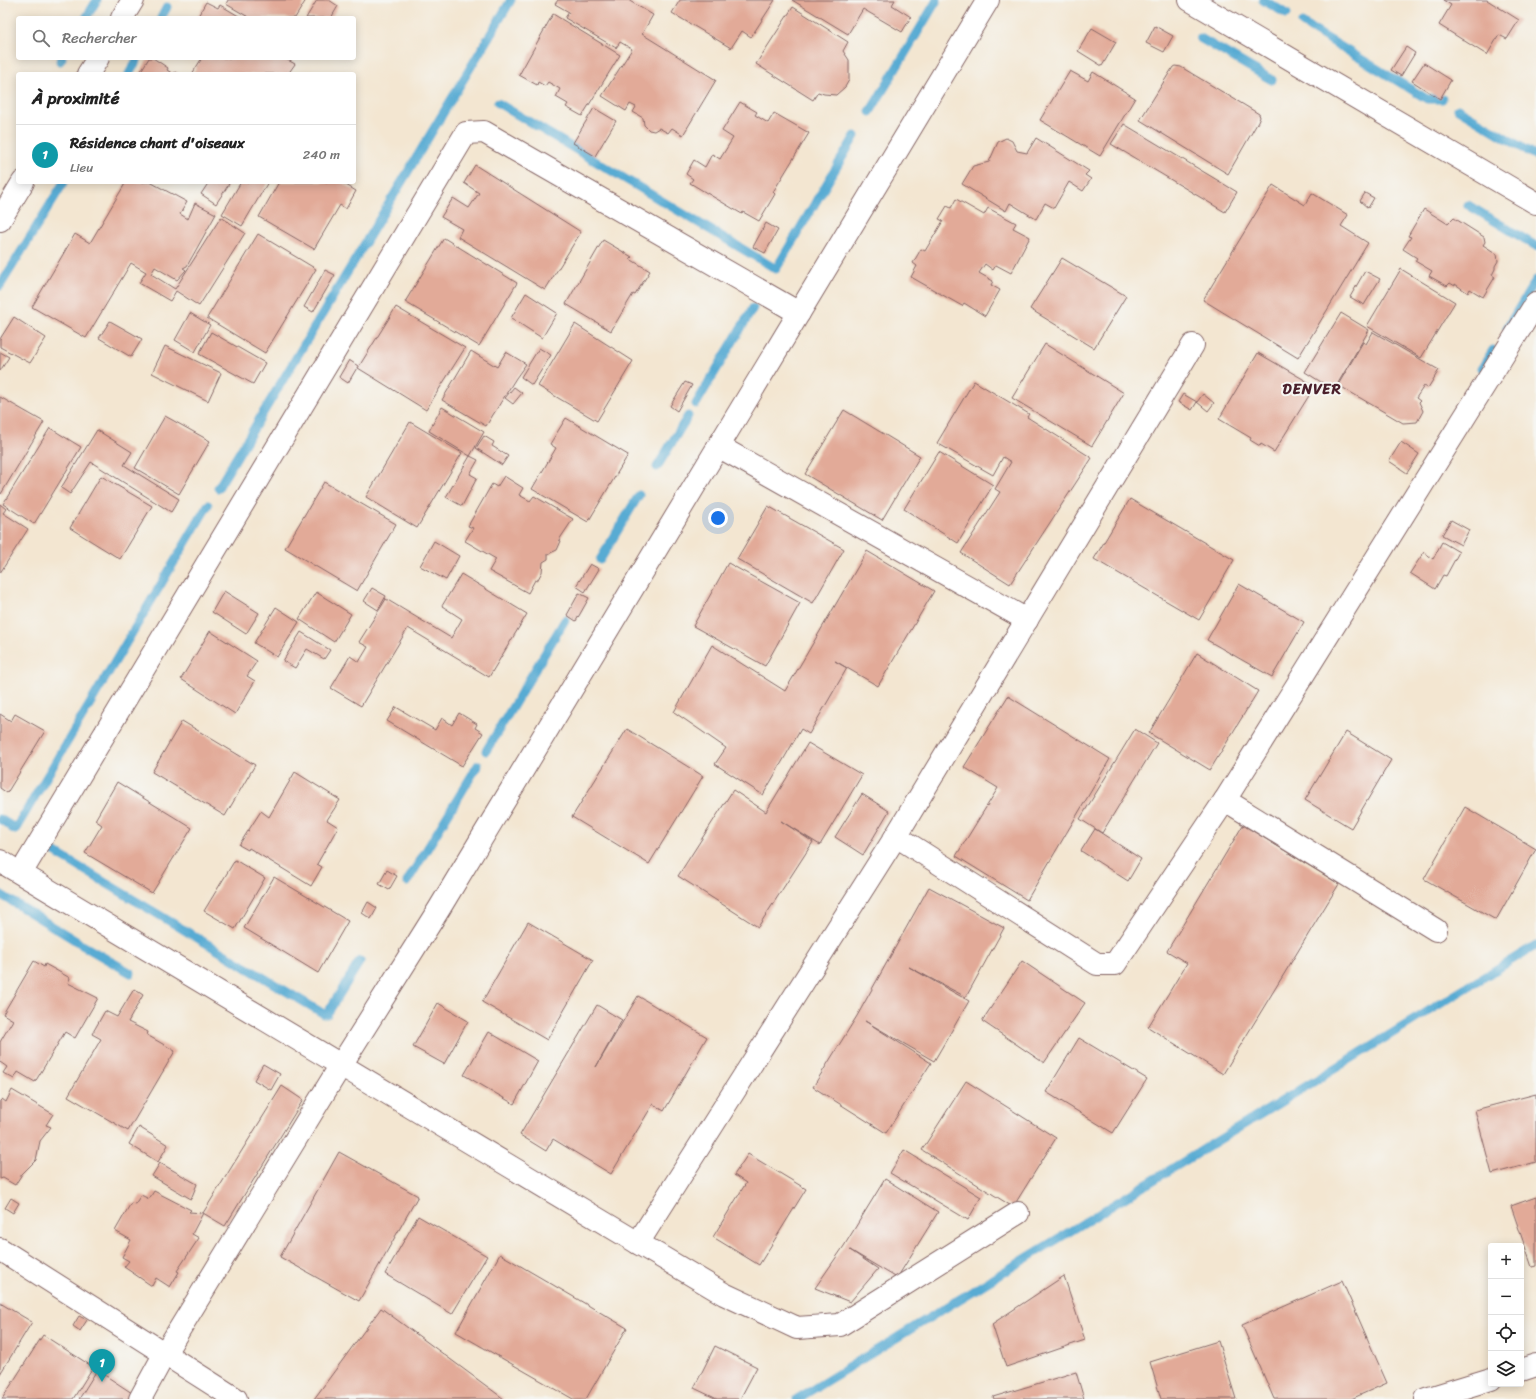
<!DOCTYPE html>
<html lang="fr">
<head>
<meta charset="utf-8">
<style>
	body { margin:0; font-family:Sriracha,sans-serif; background:#f2f2f2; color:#222 }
	.controls { position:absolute; right:12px; bottom:12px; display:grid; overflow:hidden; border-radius:4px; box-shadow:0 2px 10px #0003 }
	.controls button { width:36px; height:36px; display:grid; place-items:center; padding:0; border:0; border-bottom:1px solid #e0e0e0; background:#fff; color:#222; font:20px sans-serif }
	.you { position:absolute; left:718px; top:518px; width:14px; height:14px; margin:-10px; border:3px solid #fff; border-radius:50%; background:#1a73e8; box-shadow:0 0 0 6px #1a73e833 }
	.badge { display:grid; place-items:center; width:26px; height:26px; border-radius:50%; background:#0f766e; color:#fff; font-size:13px; font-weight:700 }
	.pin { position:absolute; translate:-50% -33px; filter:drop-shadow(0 1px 2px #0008) }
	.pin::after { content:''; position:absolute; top:21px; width:14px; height:12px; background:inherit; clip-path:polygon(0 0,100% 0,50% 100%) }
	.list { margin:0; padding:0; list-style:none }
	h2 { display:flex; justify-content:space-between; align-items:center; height:52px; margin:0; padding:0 16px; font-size:17px }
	h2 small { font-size:13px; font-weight:400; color:#767676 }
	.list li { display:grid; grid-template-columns:26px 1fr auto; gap:12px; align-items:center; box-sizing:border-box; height:60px; padding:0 16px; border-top:1px solid #e0e0e0 }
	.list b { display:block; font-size:15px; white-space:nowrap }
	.list p { margin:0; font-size:13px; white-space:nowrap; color:#767676 }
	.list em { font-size:13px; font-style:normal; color:#767676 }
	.icon { flex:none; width:22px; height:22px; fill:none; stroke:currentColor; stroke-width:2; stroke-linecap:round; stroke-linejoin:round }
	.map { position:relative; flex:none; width:1536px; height:1399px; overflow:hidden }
	.search { position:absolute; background:#fff; box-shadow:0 2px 10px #0003; left:16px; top:16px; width:340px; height:44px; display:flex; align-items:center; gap:10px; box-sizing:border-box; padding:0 14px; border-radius:4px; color:#767676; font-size:15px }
	.panel { position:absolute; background:#fff; box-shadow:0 2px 10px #0003; left:16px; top:72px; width:340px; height:112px; border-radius:4px }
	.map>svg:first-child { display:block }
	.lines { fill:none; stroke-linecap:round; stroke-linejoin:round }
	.stream { stroke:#58abd3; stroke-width:9 }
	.building { fill:#e2aa98 }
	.minor-casing { stroke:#856565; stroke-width:24 }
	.minor { stroke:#fff; stroke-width:22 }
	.labels { text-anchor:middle; stroke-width:4; stroke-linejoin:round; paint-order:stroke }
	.district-label { font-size:15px; font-weight:bold; letter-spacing:1px; fill:#4a1f2b; stroke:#f6f6f2 }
</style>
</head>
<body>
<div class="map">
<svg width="1536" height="1399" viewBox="0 0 1536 1399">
	<rect width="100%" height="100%" fill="#f6f6f2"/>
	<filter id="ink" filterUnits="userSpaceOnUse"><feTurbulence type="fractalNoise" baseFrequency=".025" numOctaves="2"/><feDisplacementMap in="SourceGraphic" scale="8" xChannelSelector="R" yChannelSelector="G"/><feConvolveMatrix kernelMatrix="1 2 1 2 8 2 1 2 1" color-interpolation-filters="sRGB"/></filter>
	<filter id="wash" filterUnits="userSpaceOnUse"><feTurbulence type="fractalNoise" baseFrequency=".012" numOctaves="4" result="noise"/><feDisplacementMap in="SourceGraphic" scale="16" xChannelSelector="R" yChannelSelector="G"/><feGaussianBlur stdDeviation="0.9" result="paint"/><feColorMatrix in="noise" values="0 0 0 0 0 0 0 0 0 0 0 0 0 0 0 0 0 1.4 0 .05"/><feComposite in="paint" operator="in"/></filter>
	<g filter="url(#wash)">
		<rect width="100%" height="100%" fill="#f3e6d1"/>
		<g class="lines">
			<g class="stream">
				<path d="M 1263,0 L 1287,14"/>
				<path d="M 86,18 L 97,0"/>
				<path d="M 161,18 L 167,7"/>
				<path d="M 1302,23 L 1427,99 L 1442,99"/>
				<path d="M 1200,38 L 1272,80"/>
				<path d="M 60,61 L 62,58"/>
				<path d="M 129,74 L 138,58"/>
				<path d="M 498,103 L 776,269 L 855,136"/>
				<path d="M 1458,109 L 1536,156"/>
				<path d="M 870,112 L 937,0"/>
				<path d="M 1468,205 L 1536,246"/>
				<path d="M 0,286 L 64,182"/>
				<path d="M 1507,328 L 1536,280"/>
				<path d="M 1482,368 L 1493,350"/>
				<path d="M 696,404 L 753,308"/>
				<path d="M 657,467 L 688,416"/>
				<path d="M 218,488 L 511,0"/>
				<path d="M 600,560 L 639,495"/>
				<path d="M 486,751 L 565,620"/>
				<path d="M 0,819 L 13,827"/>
				<path d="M 12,828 L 15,830 L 208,505"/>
				<path d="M 51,850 L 324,1014 L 327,1014 L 360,961"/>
				<path d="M 407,882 L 478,765"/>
				<path d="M 0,894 L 78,942"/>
				<path d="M 82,945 L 131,973"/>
				<path d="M 797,1399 L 1536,945"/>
			</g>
		</g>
		<g id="blocks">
			<g class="building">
				<path d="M 228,0 L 306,0 L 295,18 L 250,18 L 226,4 Z"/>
				<path d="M 317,0 L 329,0 L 338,6 L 331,18 L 306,18 Z"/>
				<path d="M 558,0 L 628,0 L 653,15 L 642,34 L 716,80 L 683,135 L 672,128 L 668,133 L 659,128 L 654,131 L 649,130 L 644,125 L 643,118 L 633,112 L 636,107 L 630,104 L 626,111 L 602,96 L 632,49 L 620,42 L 616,48 L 565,18 L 569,12 L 555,4 Z"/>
				<path d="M 680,0 L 775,0 L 751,37 L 742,31 L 731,48 L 672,13 Z"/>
				<path d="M 792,0 L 895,0 L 892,5 L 911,17 L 902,32 L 863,9 L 848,34 Z"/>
				<path d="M 1443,0 L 1487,0 L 1519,20 L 1507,39 L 1499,35 L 1487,55 L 1439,25 L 1451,5 Z"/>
				<path d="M 206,2 L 218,8 L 220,5 L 242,18 L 197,18 Z"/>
				<path d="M 793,7 L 848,42 L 843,51 L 849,60 L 849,80 L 845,87 L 836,95 L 824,94 L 818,92 L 813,100 L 756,64 Z"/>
				<path d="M 553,14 L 620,55 L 582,116 L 566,107 L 568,104 L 556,97 L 560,89 L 548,82 L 545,86 L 538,82 L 537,85 L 519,75 Z"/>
				<path d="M 1155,26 L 1173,36 L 1164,52 L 1146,43 Z"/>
				<path d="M 1092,28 L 1116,42 L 1102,66 L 1078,51 Z"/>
				<path d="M 1406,47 L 1415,53 L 1401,76 L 1391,70 Z"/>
				<path d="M 149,58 L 153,58 L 168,68 L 167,70 L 173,74 L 175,72 L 179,74 L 139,74 Z"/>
				<path d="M 202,58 L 284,58 L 295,64 L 288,74 L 192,74 Z"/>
				<path d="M 1424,63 L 1451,80 L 1440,99 L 1412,81 Z"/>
				<path d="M 1175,66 L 1181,67 L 1259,114 L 1260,117 L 1258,122 L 1228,174 L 1140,120 L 1173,67 Z"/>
				<path d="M 1070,71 L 1088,81 L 1093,72 L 1135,98 L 1100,156 L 1040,120 Z"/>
				<path d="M 740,102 L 757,112 L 755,115 L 768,123 L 774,113 L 809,133 L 773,192 L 775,194 L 759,221 L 743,212 L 742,214 L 690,183 L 693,179 L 686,174 L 694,160 L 705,167 L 712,154 L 720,159 L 733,138 L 722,131 Z"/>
				<path d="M 594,108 L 616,121 L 595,156 L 573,143 Z"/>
				<path d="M 1124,124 L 1237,192 L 1225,212 L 1111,144 Z"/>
				<path d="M 1006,138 L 1012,141 L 1017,151 L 1027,153 L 1036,138 L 1089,171 L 1085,175 L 1091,179 L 1083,191 L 1069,182 L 1054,208 L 1045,203 L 1036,219 L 1010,203 L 1006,211 L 962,184 L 973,166 L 989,162 L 998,142 Z"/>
				<path d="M 475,165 L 581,232 L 545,290 L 458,237 L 462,229 L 441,217 L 453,198 L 469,208 L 479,193 L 464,183 Z"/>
				<path d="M 126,182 L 150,182 L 187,202 L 180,214 L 188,219 L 195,203 L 216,214 L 187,266 L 183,268 L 186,270 L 177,280 L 155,267 L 151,274 L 175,289 L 221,217 L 245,233 L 199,306 L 176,291 L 170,301 L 139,283 L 146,272 L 131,263 L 86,338 L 32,307 L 75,234 L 90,243 Z"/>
				<path d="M 209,182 L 226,182 L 229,184 L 216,204 L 201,194 Z"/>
				<path d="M 241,182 L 268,182 L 242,226 L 222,214 Z"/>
				<path d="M 279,182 L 341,182 L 356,191 L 346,209 L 340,205 L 314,249 L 259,217 Z"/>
				<path d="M 1273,185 L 1305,205 L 1312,193 L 1348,215 L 1341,226 L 1368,243 L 1298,358 L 1203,300 Z"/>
				<path d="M 1365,193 L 1374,198 L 1368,208 L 1360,201 Z"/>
				<path d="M 956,199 L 984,215 L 988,208 L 1016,223 L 1013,228 L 1030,237 L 1011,273 L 996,265 L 993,270 L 985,264 L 979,273 L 993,281 L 991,285 L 1000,290 L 985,316 L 964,303 L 962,306 L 911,277 L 917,266 L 913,263 L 921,249 L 925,251 L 943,221 L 939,219 L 947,206 L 951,208 Z"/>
				<path d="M 1424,209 L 1448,224 L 1454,218 L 1484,237 L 1485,242 L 1483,245 L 1497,254 L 1498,261 L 1495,266 L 1495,269 L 1492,275 L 1495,277 L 1483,297 L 1470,289 L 1468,293 L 1455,284 L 1455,286 L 1450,283 L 1447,286 L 1429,276 L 1432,271 L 1415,261 L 1417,258 L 1403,249 L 1411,237 L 1408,236 Z"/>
				<path d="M 766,223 L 778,230 L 765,253 L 753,247 Z"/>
				<path d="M 258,234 L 316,269 L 265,353 L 207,318 Z"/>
				<path d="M 444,238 L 517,283 L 479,346 L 405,302 Z"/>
				<path d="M 603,240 L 632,257 L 630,259 L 650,271 L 635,295 L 633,294 L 611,331 L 566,304 Z"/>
				<path d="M 1062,258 L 1126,296 L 1094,348 L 1030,309 Z"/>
				<path d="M 1401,269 L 1455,302 L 1421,358 L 1367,326 Z"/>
				<path d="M 325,270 L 335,275 L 313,312 L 304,307 Z"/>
				<path d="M 1365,271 L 1380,279 L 1364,305 L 1350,297 Z"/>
				<path d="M 526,293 L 557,313 L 542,338 L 511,318 Z"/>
				<path d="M 396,307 L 465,348 L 426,410 L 358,368 Z"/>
				<path d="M 190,313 L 210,325 L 195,352 L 175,340 Z"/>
				<path d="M 1341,313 L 1369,330 L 1334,390 L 1305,372 Z"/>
				<path d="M 14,317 L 46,338 L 30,363 L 0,347 L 0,339 Z"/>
				<path d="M 110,321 L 142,339 L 131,357 L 99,338 Z"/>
				<path d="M 575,324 L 633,361 L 597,421 L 538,386 Z"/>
				<path d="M 211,332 L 265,363 L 253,384 L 199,354 Z"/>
				<path d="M 1373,332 L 1439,370 L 1428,388 L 1424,386 L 1416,398 L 1420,401 L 1419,402 L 1423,411 L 1417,422 L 1403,423 L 1338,385 L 1363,342 L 1366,344 Z"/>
				<path d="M 1045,344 L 1124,393 L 1092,446 L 1012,398 Z"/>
				<path d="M 165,346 L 221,373 L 208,401 L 152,373 Z"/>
				<path d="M 539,348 L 551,355 L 532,385 L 521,377 Z"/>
				<path d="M 471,351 L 497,367 L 506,352 L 526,364 L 516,378 L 486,426 L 442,400 Z"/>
				<path d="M 0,352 L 9,357 L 0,371 Z"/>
				<path d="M 1258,353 L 1315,386 L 1274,452 L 1261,444 L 1260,446 L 1250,440 L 1251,438 L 1219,419 Z"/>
				<path d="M 349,360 L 358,366 L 348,383 L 339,377 Z"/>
				<path d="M 974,381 L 1029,414 L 1027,417 L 1092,458 L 1010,584 L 961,553 L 1000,492 L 995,489 L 1011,462 L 1003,457 L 993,475 L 937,443 Z"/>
				<path d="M 685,382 L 692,385 L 677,411 L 670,406 Z"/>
				<path d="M 514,387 L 522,393 L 513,404 L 505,398 Z"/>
				<path d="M 1183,394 L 1197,402 L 1192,410 L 1178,402 Z"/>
				<path d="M 1203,394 L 1214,403 L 1208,411 L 1197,402 Z"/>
				<path d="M 0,397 L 44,422 L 1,494 L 0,493 Z"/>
				<path d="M 442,407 L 484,432 L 470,456 L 429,431 Z"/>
				<path d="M 844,410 L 920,456 L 882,520 L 805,474 Z"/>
				<path d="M 165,416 L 210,441 L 179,494 L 135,468 Z"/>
				<path d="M 566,418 L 628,455 L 588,522 L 532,489 L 556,448 L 550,444 Z"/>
				<path d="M 410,422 L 462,453 L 417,528 L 366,497 Z"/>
				<path d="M 50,428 L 81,447 L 34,524 L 3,504 Z"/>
				<path d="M 97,430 L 132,452 L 124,465 L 179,499 L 171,512 L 91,462 L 70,494 L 61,488 Z"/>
				<path d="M 484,436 L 494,442 L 492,446 L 508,456 L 502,465 L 476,448 Z"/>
				<path d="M 1401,442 L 1419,454 L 1407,473 L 1389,461 Z"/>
				<path d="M 939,452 L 993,485 L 958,543 L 904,509 Z"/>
				<path d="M 470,456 L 478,460 L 470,474 L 477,478 L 462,506 L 446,497 Z"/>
				<path d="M 101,476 L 152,506 L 120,559 L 70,528 Z"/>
				<path d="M 504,476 L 523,488 L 519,495 L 530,501 L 534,496 L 573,519 L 559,540 L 561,541 L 557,550 L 548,554 L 548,559 L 543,562 L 542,572 L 537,581 L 535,580 L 528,593 L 489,571 L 496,559 L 465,541 L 473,528 L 468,526 L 492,484 L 497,487 Z"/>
				<path d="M 324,482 L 396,524 L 357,591 L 285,548 Z"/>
				<path d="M 1130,499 L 1234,560 L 1199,620 L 1094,559 Z"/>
				<path d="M 0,504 L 6,509 L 3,513 L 28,529 L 0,573 Z"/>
				<path d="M 768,506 L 844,549 L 813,603 L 737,559 Z"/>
				<path d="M 1451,520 L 1469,530 L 1461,545 L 1442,535 Z"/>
				<path d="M 434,541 L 459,556 L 446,580 L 420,566 Z"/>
				<path d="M 1442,542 L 1459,552 L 1446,576 L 1443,575 L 1435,589 L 1410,573 L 1424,552 L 1433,559 Z"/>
				<path d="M 867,551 L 934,591 L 878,686 L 835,661 L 847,668 L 809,734 L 801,729 L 763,795 L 715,764 L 726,748 L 674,712 L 712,645 L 785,691 Z"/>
				<path d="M 728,563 L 800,603 L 765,666 L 693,626 Z"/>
				<path d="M 590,564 L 599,569 L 585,592 L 576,586 Z"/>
				<path d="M 461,574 L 527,614 L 489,677 L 408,628 L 361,706 L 331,688 L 350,656 L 359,662 L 368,647 L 359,642 L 386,599 L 451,638 L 462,619 L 442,606 Z"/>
				<path d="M 1239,584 L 1304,622 L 1272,677 L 1207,640 Z"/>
				<path d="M 372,588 L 386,596 L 378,610 L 364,601 Z"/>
				<path d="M 224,591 L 259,613 L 246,634 L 212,612 Z"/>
				<path d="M 316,592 L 351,614 L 334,642 L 299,619 Z"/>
				<path d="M 579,593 L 589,598 L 576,621 L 567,615 Z"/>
				<path d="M 276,607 L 299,622 L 277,657 L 254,643 Z"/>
				<path d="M 210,631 L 257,661 L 247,676 L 255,681 L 235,714 L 181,679 Z"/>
				<path d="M 301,632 L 330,650 L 324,659 L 307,649 L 295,668 L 283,661 Z"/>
				<path d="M 1197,653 L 1258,691 L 1210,770 L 1149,733 Z"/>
				<path d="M 1008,696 L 1110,759 L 1027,900 L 956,856 L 998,788 L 964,767 Z"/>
				<path d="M 396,707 L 435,730 L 442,718 L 452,725 L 459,713 L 477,724 L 475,728 L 483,733 L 462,766 L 387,721 Z"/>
				<path d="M 0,714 L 11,721 L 15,714 L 45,731 L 7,793 L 0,788 Z"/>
				<path d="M 182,721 L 255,765 L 225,816 L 152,772 Z"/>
				<path d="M 627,729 L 703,776 L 649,864 L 572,817 Z"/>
				<path d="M 1135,729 L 1157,743 L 1102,833 L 1080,819 Z"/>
				<path d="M 1346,732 L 1391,760 L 1351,828 L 1305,800 Z"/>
				<path d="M 808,743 L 862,775 L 820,845 L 781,821 L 813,842 L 758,927 L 678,876 L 733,790 L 766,812 Z"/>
				<path d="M 295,772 L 340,800 L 327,820 L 338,827 L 317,864 L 322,867 L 311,886 L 249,848 L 248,850 L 239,845 L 261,811 L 269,817 Z"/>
				<path d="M 117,782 L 192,828 L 152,893 L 85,853 L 102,825 L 95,820 Z"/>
				<path d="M 862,794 L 889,811 L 863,855 L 835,837 Z"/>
				<path d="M 1465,807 L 1536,849 L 1496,920 L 1424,879 Z"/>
				<path d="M 1243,825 L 1339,884 L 1223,1074 L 1148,1027 L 1187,963 L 1167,951 Z"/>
				<path d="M 1095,829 L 1141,859 L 1128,881 L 1081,851 Z"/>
				<path d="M 235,860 L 265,878 L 235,929 L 204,911 Z"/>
				<path d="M 387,870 L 397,876 L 389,890 L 379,884 Z"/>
				<path d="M 274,877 L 348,921 L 318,973 L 244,928 Z"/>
				<path d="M 929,887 L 1004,928 L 966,997 L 909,967 L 969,1001 L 934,1061 L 865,1021 L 931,1063 L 886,1133 L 813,1087 L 857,1016 Z"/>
				<path d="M 368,902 L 377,908 L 371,919 L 362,913 Z"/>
				<path d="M 528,922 L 593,960 L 547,1040 L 482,1002 Z"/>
				<path d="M 34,961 L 44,967 L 45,964 L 70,978 L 68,983 L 98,998 L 75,1038 L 65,1032 L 35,1082 L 18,1072 L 14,1079 L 3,1073 L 7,1067 L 0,1062 L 0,1042 L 13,1020 L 3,1014 Z"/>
				<path d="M 1022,961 L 1085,1003 L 1044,1063 L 982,1021 Z"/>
				<path d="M 134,989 L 143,995 L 128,1022 L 148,1032 L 147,1035 L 175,1051 L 128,1131 L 68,1096 L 101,1039 L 92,1034 L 105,1011 L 117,1017 Z"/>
				<path d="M 638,996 L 707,1037 L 664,1111 L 653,1104 L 611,1174 L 553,1139 L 546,1151 L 520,1135 L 597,1005 L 622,1020 L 596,1067 Z"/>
				<path d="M 438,1003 L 468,1021 L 444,1064 L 413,1047 Z"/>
				<path d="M 489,1032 L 538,1061 L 514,1104 L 464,1075 Z"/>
				<path d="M 1079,1038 L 1147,1079 L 1113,1133 L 1046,1092 Z"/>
				<path d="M 263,1064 L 280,1074 L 271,1090 L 254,1080 Z"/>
				<path d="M 966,1081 L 1056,1138 L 1013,1207 L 922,1150 Z"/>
				<path d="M 282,1086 L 303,1100 L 225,1226 L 203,1213 Z"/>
				<path d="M 12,1090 L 53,1114 L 46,1125 L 51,1127 L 40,1141 L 36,1160 L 22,1174 L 15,1185 L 3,1178 L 0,1179 L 0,1101 L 2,1099 L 6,1102 Z"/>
				<path d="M 1536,1094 L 1536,1162 L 1492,1174 L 1475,1110 Z"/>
				<path d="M 139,1127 L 168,1145 L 158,1162 L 129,1144 Z"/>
				<path d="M 904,1150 L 981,1197 L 968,1220 L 890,1173 Z"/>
				<path d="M 339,1152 L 418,1196 L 359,1301 L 280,1257 Z"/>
				<path d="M 748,1154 L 806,1189 L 759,1265 L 713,1237 L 746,1183 L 734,1175 Z"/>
				<path d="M 160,1163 L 197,1184 L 191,1199 L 152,1176 Z"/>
				<path d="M 885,1179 L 938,1212 L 897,1278 L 850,1250 L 878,1269 L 850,1302 L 815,1288 L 844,1246 Z"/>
				<path d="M 154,1191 L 191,1210 L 189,1212 L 203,1213 L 192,1234 L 199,1238 L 177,1271 L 179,1272 L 170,1287 L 156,1278 L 152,1286 L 124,1267 L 129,1261 L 122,1257 L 131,1240 L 115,1231 L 131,1203 L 135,1204 L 141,1195 L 149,1199 Z"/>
				<path d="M 1536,1197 L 1536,1266 L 1532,1267 L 1511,1206 Z"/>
				<path d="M 11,1198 L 19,1203 L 13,1213 L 5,1208 Z"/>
				<path d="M 418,1216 L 487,1256 L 452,1314 L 385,1274 Z"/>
				<path d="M 500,1254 L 627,1328 L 586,1399 L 573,1399 L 456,1332 Z"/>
				<path d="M 1064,1276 L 1085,1340 L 1006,1367 L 992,1324 Z"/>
				<path d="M 1342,1281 L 1387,1383 L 1351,1399 L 1274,1399 L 1242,1325 Z"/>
				<path d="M 0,1303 L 32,1322 L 0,1374 Z"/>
				<path d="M 381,1308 L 427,1342 L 504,1399 L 314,1399 Z"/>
				<path d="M 79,1316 L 87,1320 L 80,1331 L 73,1326 Z"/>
				<path d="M 43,1335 L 93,1367 L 73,1399 L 2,1399 Z"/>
				<path d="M 1218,1341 L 1236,1399 L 1161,1399 L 1150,1362 Z"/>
				<path d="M 715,1346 L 757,1367 L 740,1399 L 717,1399 L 694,1388 Z"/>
				<path d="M 97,1370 L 132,1393 L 128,1399 L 79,1399 Z"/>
				<path d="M 1076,1372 L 1084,1399 L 994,1399 L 993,1397 Z"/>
			</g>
		</g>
	</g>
	<g filter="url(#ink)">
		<use href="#blocks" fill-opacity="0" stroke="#856565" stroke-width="1"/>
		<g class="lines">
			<g class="minor-casing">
				<g id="minor">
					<path d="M 1190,0 L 1536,203"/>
					<path d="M 122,18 L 133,0"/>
					<path d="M 88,74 L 98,58"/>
					<path d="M 0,220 L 23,182"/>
					<path d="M 718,446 L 1027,620"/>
					<path d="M 1225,800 L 1436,930"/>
					<path d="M 896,836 L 1097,964 L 1115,964 L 1225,800 L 1536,303"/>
					<path d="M 0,861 L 638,1243 L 724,1294 L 797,1328 L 840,1325 L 1018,1213"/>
					<path d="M 21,873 L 466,133 L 484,132 L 799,313"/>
					<path d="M 638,1243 L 896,836 L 1193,345"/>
					<path d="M 0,1249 L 236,1399"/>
					<path d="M 1521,1370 L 1536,1365"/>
					<path d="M 140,1399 L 165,1353 L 341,1065 L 439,909 L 988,0"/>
					<path d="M 1426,1399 L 1491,1379"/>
				</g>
			</g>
			<use href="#minor" class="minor"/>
		</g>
	</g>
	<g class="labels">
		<g class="district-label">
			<text x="1312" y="394">DENVER</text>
		</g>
	</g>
</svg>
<div class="controls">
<button>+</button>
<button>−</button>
<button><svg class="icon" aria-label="locate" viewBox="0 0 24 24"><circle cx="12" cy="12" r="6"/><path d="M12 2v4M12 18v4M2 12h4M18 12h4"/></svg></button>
<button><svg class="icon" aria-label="layers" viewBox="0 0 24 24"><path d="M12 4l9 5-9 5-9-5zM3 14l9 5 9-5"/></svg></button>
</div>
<div class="you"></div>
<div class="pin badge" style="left:102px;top:1382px;background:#0f9aa8">1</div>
<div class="search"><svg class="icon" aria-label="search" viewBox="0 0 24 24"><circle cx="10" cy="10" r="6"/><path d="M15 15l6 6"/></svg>Rechercher</div>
<section class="panel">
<h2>À proximité<small></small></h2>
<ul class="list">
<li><span class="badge" style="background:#0f9aa8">1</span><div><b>Résidence chant d'oiseaux</b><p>Lieu</p></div><em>240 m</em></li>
</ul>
</section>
</div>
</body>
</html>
